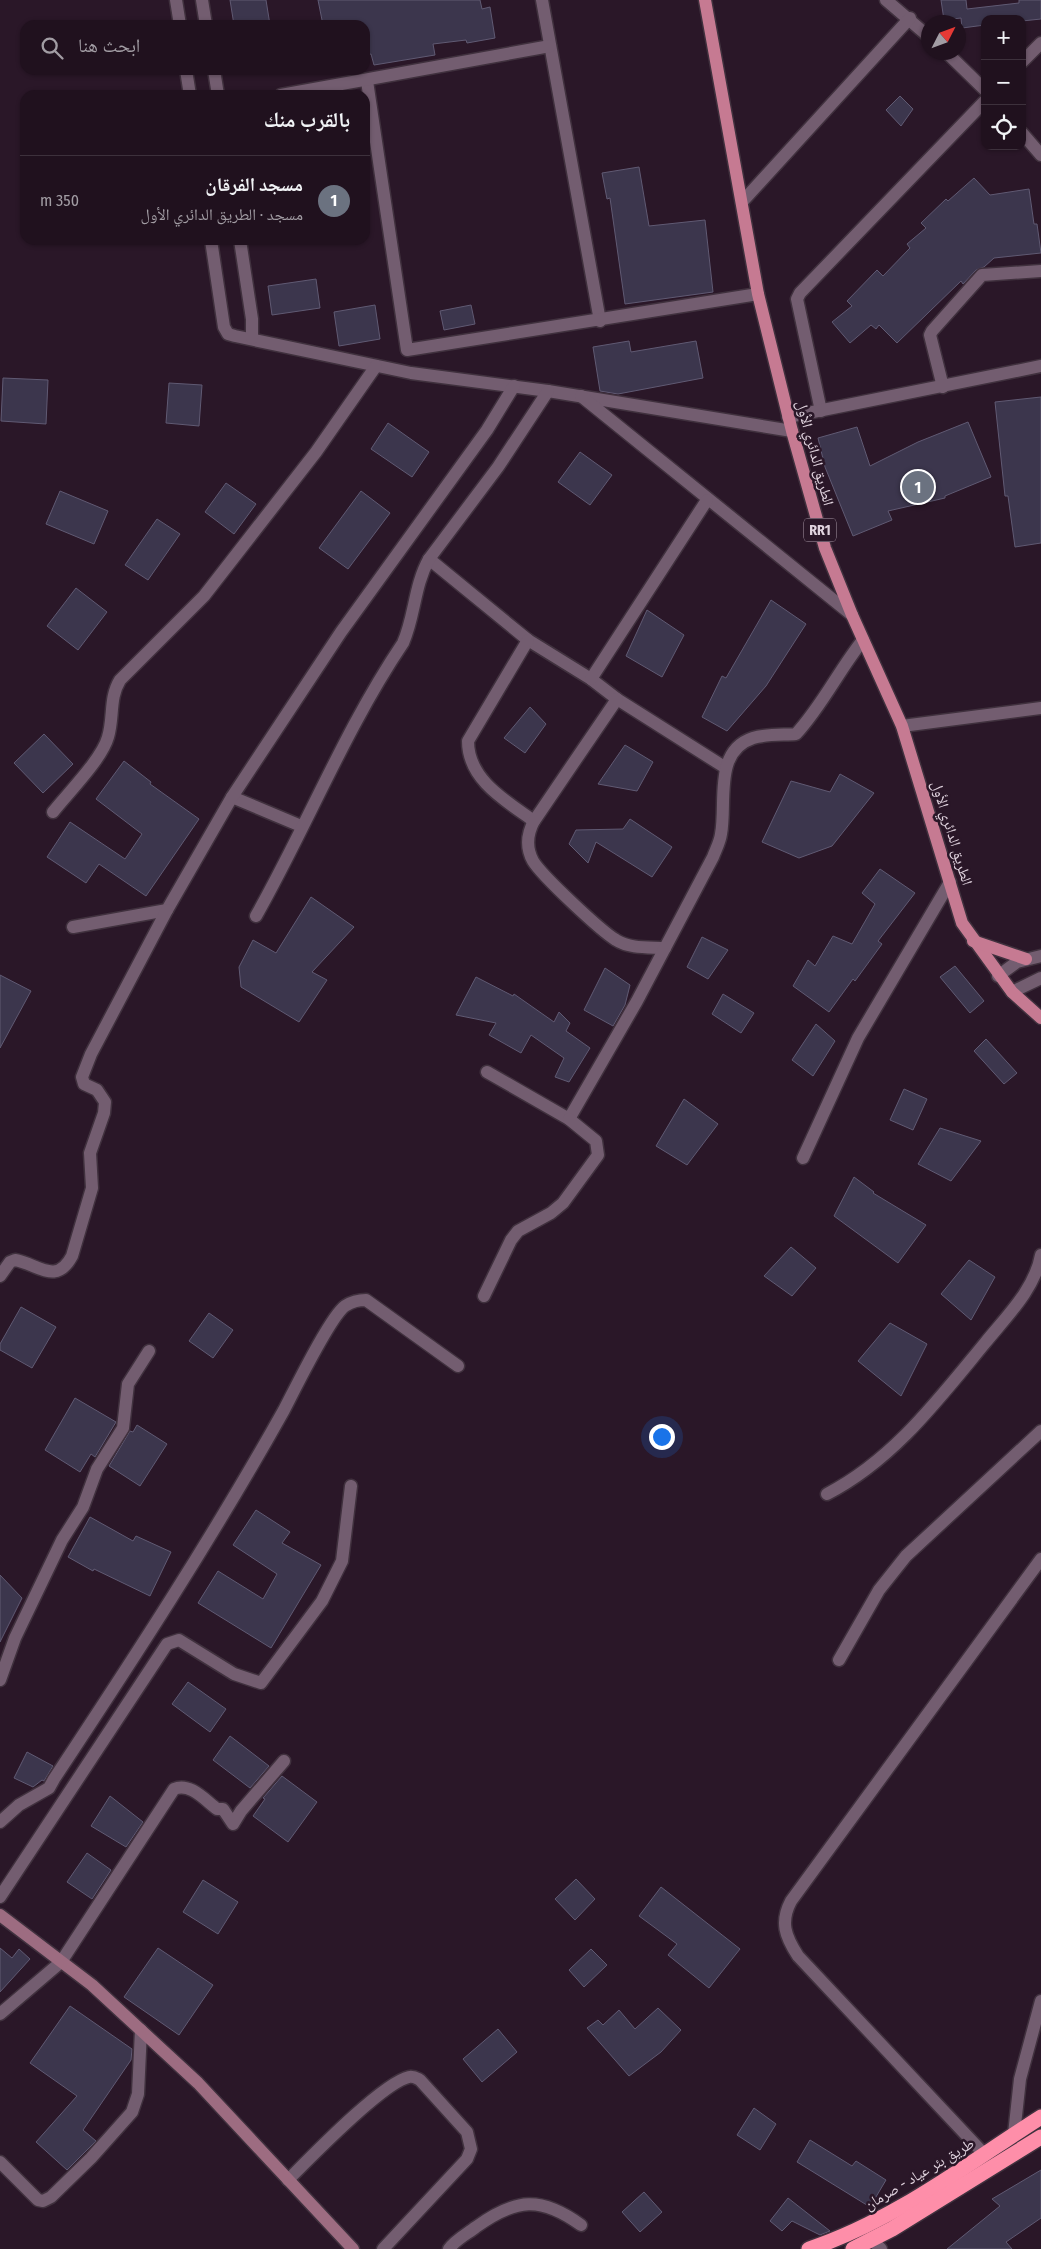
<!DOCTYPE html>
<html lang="ar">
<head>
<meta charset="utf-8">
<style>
	body { margin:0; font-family:"Fira Sans Condensed","Noto Naskh Arabic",sans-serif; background:#2d1f2b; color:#f1f3f6; direction:rtl }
	.controls { position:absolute; right:15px; top:15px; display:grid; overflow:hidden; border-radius:10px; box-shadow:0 1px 4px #0004 }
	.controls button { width:45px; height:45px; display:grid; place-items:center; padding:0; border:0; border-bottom:1px solid #3d313c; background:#20111e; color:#f1f3f6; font:25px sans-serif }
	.compass { position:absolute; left:921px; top:15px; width:45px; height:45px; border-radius:50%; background:#20111e; box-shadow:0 1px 4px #0004; rotate:48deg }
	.you { position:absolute; left:661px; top:1436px; width:18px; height:18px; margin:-12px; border:4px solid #fff; border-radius:50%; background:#1a73e8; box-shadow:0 0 0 8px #1a73e833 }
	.badge { display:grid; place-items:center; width:32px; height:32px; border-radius:50%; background:#00d98c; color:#fff; font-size:16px; font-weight:700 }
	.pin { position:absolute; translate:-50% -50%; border:2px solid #fff; box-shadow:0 1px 5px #0006 }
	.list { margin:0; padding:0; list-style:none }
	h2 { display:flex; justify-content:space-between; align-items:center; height:65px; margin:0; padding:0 20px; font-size:21px }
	h2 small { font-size:16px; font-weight:400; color:#a29da4 }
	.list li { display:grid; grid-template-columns:32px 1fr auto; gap:15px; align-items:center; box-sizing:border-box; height:90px; padding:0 20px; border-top:1px solid #3d313c }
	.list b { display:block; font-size:19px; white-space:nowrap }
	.list p { margin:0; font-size:16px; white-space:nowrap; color:#a29da4 }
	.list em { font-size:16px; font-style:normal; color:#a29da4 }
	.icon { flex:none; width:28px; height:28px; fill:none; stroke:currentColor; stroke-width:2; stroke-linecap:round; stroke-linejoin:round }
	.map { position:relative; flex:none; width:1041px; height:2249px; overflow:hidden; direction:ltr }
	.search { position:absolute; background:#20111e; box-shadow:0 1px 4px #0004; left:20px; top:20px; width:350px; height:55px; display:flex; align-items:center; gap:12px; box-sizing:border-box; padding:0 18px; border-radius:15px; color:#a29da4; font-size:19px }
	.panel { position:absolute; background:#20111e; box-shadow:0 1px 4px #0004; left:20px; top:90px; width:350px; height:155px; border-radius:15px; direction:rtl }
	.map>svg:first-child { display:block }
	.building { fill:#3c364d; stroke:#605a73 }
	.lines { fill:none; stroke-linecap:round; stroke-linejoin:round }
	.street-casing { stroke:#40313e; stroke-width:15 }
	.secondary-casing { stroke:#40313e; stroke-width:15 }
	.primary-casing { stroke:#40313e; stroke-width:15 }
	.highway-casing { stroke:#40313e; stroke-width:18 }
	.street { stroke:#735d70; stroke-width:12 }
	.secondary { stroke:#9d6c81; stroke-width:12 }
	.primary { stroke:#c67a92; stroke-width:12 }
	.highway { stroke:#fe8ea9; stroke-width:15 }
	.labels { text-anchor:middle; stroke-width:5; stroke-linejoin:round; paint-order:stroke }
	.shield { fill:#2a1728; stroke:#aa9ba8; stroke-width:1 }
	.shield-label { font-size:14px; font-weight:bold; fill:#e1d4df }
	.street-label { font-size:15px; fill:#e1d4df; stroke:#2a1728 }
</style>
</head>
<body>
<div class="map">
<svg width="1041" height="2249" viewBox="0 0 1041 2249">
	<rect width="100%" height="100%" fill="#2a1728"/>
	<g class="building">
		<path d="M 230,0 L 266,0 L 270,25 L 234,25 Z"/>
		<path d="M 318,0 L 480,0 L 482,9 L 490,7 L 495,38 L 467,43 L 466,40 L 433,44 L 435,55 L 374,65 L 371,54 L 365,55 L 365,25 L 323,25 Z"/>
		<path d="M 941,0 L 966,0 L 967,9 L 1019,3 L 1019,0 L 1041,0 L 1041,19 L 1022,21 L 1022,19 L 985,19 L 985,25 L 962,28 L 961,18 L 944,20 Z"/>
		<path d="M 900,96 L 913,109 L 901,126 L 886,110 Z"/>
		<path d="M 639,167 L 649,226 L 705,220 L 713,292 L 625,304 L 610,198 L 607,199 L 602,173 Z"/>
		<path d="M 974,178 L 990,195 L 1029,189 L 1034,224 L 1037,224 L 1041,253 L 994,258 L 984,267 L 976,270 L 963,284 L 961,281 L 897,343 L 879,325 L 876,329 L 871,325 L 850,343 L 832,322 L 852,306 L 847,301 L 877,270 L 883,276 L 910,248 L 907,244 L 926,228 L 921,223 L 946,199 L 948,201 Z"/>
		<path d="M 316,279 L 320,308 L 272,315 L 268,286 Z"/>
		<path d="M 375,305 L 380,339 L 339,346 L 334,312 Z"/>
		<path d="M 471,305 L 475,324 L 444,330 L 440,311 Z"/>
		<path d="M 629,341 L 631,352 L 696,341 L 703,378 L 618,394 L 600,391 L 593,347 Z"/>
		<path d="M 3,378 L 48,380 L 46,424 L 1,421 Z"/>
		<path d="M 169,383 L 202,385 L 199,426 L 166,423 Z"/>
		<path d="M 1041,397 L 1041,543 L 1015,547 L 1008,496 L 1005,496 L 995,402 Z"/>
		<path d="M 968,422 L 991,477 L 945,496 L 945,498 L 888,511 L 892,520 L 853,536 L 825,467 L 818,438 L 857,427 L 870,466 L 918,442 Z"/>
		<path d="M 388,423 L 429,452 L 412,477 L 371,449 Z"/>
		<path d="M 580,452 L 612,475 L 590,505 L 558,482 Z"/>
		<path d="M 226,483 L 256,504 L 234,534 L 205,512 Z"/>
		<path d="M 60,491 L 108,511 L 94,544 L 46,524 Z"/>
		<path d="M 361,491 L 390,513 L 348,569 L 319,548 Z"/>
		<path d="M 157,519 L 180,534 L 148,580 L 125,565 Z"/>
		<path d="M 76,588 L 107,612 L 78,650 L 47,626 Z"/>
		<path d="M 771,600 L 806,624 L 766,686 L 727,731 L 702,717 L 722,676 L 726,678 Z"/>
		<path d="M 647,610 L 684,635 L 662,677 L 626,656 Z"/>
		<path d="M 530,707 L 546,724 L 525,753 L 504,738 Z"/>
		<path d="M 44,734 L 73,764 L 43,793 L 14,763 Z"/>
		<path d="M 625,745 L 653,762 L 637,791 L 598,784 Z"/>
		<path d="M 124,761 L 151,782 L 150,784 L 199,819 L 146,896 L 99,864 L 86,883 L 47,857 L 70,822 L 125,859 L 142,834 L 96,799 Z"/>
		<path d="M 840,774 L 874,793 L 832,846 L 799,858 L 762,842 L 791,781 L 830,792 Z"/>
		<path d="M 630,819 L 672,847 L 652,877 L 596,842 L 588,863 L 569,844 L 576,830 L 623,829 Z"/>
		<path d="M 880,869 L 915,893 L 878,941 L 882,944 L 855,981 L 853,979 L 829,1012 L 793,986 L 808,960 L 815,966 L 833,936 L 852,944 L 875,904 L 862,893 Z"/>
		<path d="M 311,897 L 354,927 L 312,972 L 327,980 L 299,1022 L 241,987 L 239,967 L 253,940 L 276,953 Z"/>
		<path d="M 702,937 L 728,950 L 708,979 L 687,967 Z"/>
		<path d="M 955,966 L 984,1001 L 970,1013 L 940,977 Z"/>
		<path d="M 605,968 L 630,985 L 625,1005 L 613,1026 L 584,1010 Z"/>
		<path d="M 0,975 L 31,991 L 0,1048 Z"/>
		<path d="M 476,977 L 513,996 L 514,994 L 554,1022 L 559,1012 L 570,1023 L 566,1031 L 590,1048 L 569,1082 L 555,1077 L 564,1058 L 531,1035 L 521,1053 L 489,1035 L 496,1023 L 456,1015 Z"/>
		<path d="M 723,994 L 754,1013 L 741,1033 L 712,1014 Z"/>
		<path d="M 816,1024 L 835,1041 L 813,1076 L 792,1060 Z"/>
		<path d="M 986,1039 L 1017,1073 L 1004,1084 L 974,1051 Z"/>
		<path d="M 904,1089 L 927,1099 L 913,1130 L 890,1120 Z"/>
		<path d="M 684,1099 L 718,1124 L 687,1165 L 656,1146 Z"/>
		<path d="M 940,1128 L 981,1141 L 951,1181 L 918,1164 Z"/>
		<path d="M 854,1177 L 874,1192 L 873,1193 L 926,1225 L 898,1263 L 834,1216 Z"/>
		<path d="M 791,1247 L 816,1268 L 792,1296 L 764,1276 Z"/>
		<path d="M 969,1260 L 995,1277 L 971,1320 L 941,1294 Z"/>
		<path d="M 21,1307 L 56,1327 L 32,1368 L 0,1350 L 0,1344 Z"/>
		<path d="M 209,1313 L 233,1330 L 213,1358 L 189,1341 Z"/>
		<path d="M 890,1323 L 927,1344 L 901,1396 L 858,1361 Z"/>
		<path d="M 75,1398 L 116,1422 L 95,1457 L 91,1454 L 80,1472 L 45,1450 Z"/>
		<path d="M 137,1425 L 167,1444 L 140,1486 L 109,1466 L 130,1431 L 133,1432 Z"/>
		<path d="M 256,1510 L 290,1532 L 282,1543 L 321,1565 L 271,1648 L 198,1603 L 218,1571 L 263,1599 L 277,1574 L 233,1545 Z"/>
		<path d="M 90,1517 L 133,1541 L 136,1536 L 171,1552 L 150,1596 L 94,1569 L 93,1571 L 68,1557 Z"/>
		<path d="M 0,1575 L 22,1598 L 0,1642 Z"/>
		<path d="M 188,1682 L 226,1709 L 210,1732 L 172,1704 Z"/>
		<path d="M 230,1736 L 269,1766 L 250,1788 L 213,1760 Z"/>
		<path d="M 27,1752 L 53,1766 L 44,1781 L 42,1780 L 33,1787 L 14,1778 Z"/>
		<path d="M 282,1776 L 317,1802 L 288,1842 L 253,1816 L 265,1799 L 263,1798 Z"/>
		<path d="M 110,1796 L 143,1822 L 126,1847 L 91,1826 Z"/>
		<path d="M 87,1853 L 111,1870 L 92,1899 L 67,1882 Z"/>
		<path d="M 576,1879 L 595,1899 L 575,1920 L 555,1899 Z"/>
		<path d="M 203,1880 L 238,1902 L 218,1934 L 183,1912 Z"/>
		<path d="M 661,1887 L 740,1949 L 709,1988 L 668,1955 L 677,1944 L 639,1916 Z"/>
		<path d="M 0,1948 L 12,1958 L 19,1949 L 30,1959 L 0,1992 Z"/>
		<path d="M 158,1948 L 213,1985 L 179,2035 L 124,1997 Z"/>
		<path d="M 591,1949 L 607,1965 L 584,1987 L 569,1970 Z"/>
		<path d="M 70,2006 L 132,2049 L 131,2060 L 83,2130 L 96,2141 L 67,2170 L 36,2142 L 77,2096 L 30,2063 Z"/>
		<path d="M 658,2008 L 681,2030 L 661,2052 L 629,2076 L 587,2028 L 598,2020 L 603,2025 L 619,2010 L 635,2029 Z"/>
		<path d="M 498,2029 L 517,2052 L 482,2082 L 463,2059 Z"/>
		<path d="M 754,2108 L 776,2124 L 760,2150 L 737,2135 Z"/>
		<path d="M 810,2140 L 852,2166 L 856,2161 L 886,2180 L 870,2207 L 797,2162 Z"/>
		<path d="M 1041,2170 L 1041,2218 L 1006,2242 L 1012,2249 L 947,2249 L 1000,2206 L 992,2199 Z"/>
		<path d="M 644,2192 L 662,2212 L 640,2232 L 622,2212 Z"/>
		<path d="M 788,2198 L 830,2231 L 820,2235 L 792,2221 L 782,2231 L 770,2221 Z"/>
	</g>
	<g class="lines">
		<g class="street-casing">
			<g id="street">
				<path d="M 176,0 L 180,25"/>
				<path d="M 202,0 L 206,25"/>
				<path d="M 542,0 L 600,321"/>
				<path d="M 886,0 L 928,36"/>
				<path d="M 946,52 L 985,90"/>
				<path d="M 1022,62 L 1041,43"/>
				<path d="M 186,70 L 190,95"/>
				<path d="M 214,70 L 218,95"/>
				<path d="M 367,81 L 407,350 L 758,294"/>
				<path d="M 281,95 L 550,46"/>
				<path d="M 1022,133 L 1041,155"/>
				<path d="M 742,202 L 910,18"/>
				<path d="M 211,240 L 224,327 L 228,334 L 235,336 L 411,373 L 548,391 L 792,431"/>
				<path d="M 240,240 L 252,319 L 252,338"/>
				<path d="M 943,387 L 930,335 L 932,331 L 982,275 L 1041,271"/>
				<path d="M 581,396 L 852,615"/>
				<path d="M 821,411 L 797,299 L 800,293 L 985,101"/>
				<path d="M 788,417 L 1041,366"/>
				<path d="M 429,559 L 528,640 L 591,679 L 617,699 L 726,768"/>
				<path d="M 528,640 L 468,741 C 468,780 506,801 534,821"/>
				<path d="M 591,679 L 707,500"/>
				<path d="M 617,699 L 534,821 C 527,834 526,848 533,861 C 542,876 601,931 616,940 C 630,949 649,947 665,948"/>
				<path d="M 902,726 L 1041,708"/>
				<path d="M 232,797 L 301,826"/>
				<path d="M 53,812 C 68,793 102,759 108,737 C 114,717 109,698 120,680 L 204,596 L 316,452 L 376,366"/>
				<path d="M 256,916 C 307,826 345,729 403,643 C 415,616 414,586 429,559 L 498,467 L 548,391"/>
				<path d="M 73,927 L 167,910 L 232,797 L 341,632 L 487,430 L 514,386"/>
				<path d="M 998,976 L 1017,962 L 1041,956"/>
				<path d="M 1012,992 L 1041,978"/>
				<path d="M 487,1072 L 569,1119 L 637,1001 L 713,857 C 716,849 720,842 721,834 C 727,803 713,751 753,738 C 766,734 783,735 796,734 C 822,706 839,670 863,640"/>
				<path d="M 803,1158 L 858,1038 L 950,882"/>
				<path d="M 0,1276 L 10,1262 L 15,1260 C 38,1264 56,1286 72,1256 L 92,1188 L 90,1153 L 104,1113 L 105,1102 L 97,1090 L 84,1084 L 82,1077 L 91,1054 L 167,910"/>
				<path d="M 484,1296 L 511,1240 L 518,1231 L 551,1213 L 563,1203 L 598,1155 L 596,1141 L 569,1119"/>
				<path d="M 827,1494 C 893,1460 938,1400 985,1343 C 1006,1317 1035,1289 1041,1255"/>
				<path d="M 839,1660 L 879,1590 L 906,1556 L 1041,1431"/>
				<path d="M 0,1680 L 15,1638 L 62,1540 L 83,1507 L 97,1469 L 123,1428 L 128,1384 L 149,1351"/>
				<path d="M 0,1822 L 19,1805 L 49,1788 L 54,1779 C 134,1658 213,1537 284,1410 C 295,1389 330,1317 345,1306 C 353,1301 358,1300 366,1300 L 458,1366"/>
				<path d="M 0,1897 L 167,1644 L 179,1640 L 234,1674 L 261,1683 L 322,1601 L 342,1561 L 351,1486"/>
				<path d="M 0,2014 L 61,1962 L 174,1789 C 190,1782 205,1800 217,1809 L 223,1809 L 233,1824 L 241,1811 L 284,1761"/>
				<path d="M 1014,2134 L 1020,2079 L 1041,2001"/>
				<path d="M 985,2155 L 798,1956 C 785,1936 780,1922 791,1901 L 1041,1559"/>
				<path d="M 0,2162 L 38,2200 L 43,2201 L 51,2197 L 91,2158 L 132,2112 L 138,2094 L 141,2030"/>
				<path d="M 288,2180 C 310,2158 382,2083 409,2077 C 414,2076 416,2078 420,2080 L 467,2132 L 471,2149 L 467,2159 L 383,2249"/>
				<path d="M 872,2240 L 881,2249"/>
				<path d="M 449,2249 C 455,2240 467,2234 476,2227 C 516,2198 541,2196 581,2225"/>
			</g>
		</g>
		<g class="secondary-casing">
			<path id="secondary" d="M 0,1915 L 92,1985 L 198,2083 L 353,2249"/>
		</g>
		<g class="primary-casing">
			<g id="primary">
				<path d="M 705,0 L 758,294 L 792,431 L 825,548 L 852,615 L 902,726 L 962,923 L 1012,992 L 1041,1018"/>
				<path d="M 973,941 L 1026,959"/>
			</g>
		</g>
		<g class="highway-casing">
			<g id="highway">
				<path d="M 809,2249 C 894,2221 967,2164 1041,2117"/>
				<path d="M 853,2249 L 892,2229 L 1041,2137"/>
			</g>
		</g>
		<use href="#street" class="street"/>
		<use href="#secondary" class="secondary"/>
		<use href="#primary" class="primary"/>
		<use href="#highway" class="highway"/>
	</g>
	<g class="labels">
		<rect class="shield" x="804" y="518.5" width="32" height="23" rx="4"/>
		<g class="shield-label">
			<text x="820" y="535">RR1</text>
		</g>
		<g class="street-label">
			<text transform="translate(815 453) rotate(75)" y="5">الطريق الدائري الأول</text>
			<text transform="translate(952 833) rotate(73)" y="5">الطريق الدائري الأول</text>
			<text transform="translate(919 2174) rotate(-31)" y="5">طريق بئر عياد - صرمان</text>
		</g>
	</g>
</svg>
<div class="controls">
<button>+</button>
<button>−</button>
<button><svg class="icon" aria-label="locate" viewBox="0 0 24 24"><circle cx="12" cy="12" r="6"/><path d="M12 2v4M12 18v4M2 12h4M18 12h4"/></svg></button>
</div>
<svg class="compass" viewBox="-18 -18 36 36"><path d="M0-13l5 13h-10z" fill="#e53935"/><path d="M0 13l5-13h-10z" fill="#a29da4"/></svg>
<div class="you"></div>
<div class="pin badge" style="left:918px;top:487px;background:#6b7280">1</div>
<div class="search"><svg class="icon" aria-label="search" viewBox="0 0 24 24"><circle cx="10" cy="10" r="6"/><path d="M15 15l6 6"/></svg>ابحث هنا</div>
<section class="panel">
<h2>بالقرب منك<small></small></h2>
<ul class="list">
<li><span class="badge" style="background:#6b7280">1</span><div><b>مسجد الفرقان</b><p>مسجد · الطريق الدائري الأول</p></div><em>350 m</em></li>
</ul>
</section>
</div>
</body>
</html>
